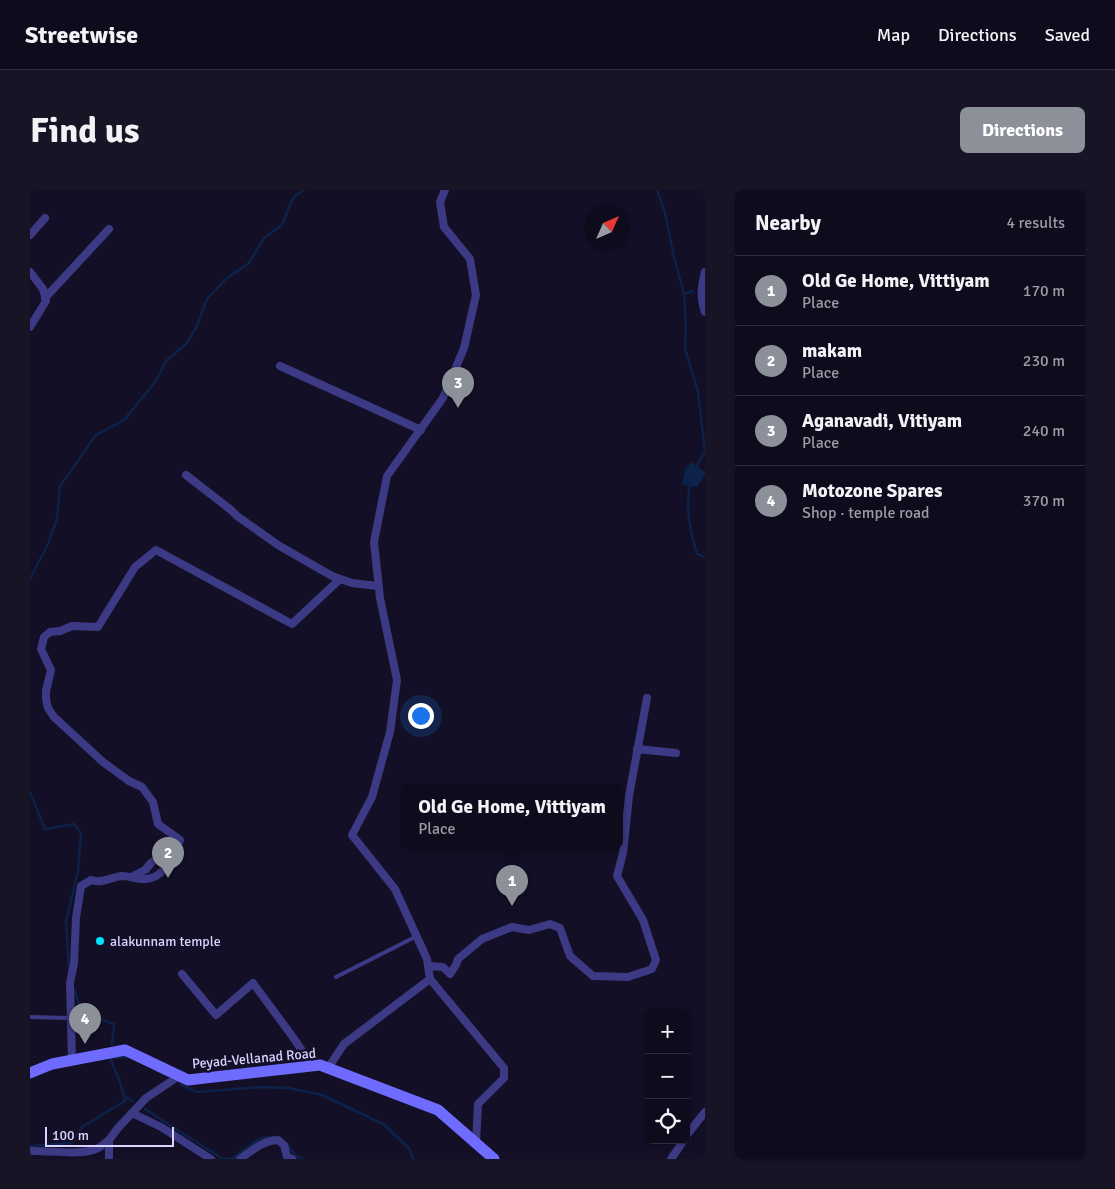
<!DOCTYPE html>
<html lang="en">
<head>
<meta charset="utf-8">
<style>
	body { margin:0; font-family:Signika,sans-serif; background:#171425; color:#f1f3f6 }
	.controls { position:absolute; right:15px; bottom:15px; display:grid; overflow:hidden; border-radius:8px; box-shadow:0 1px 4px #0004 }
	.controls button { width:45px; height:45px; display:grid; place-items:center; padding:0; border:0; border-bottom:1px solid #2e2b3b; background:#0e0b1c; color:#f1f3f6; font:25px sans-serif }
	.compass { position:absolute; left:555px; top:15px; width:45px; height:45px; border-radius:50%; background:#0e0b1c; box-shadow:0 1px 4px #0004; rotate:45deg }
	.scale { position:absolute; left:15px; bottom:12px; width:129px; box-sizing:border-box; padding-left:5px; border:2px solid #d9d4ff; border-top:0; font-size:14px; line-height:18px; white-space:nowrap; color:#d9d4ff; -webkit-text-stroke:4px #130f26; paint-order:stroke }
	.you { position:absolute; left:390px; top:525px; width:18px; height:18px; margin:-12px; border:4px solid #fff; border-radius:50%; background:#1a73e8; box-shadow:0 0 0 8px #1a73e833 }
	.badge { display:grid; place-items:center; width:32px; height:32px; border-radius:50%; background:#8c9099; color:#fff; font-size:16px; font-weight:700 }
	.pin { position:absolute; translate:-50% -41px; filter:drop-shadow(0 1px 2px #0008) }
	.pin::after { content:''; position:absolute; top:26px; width:18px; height:15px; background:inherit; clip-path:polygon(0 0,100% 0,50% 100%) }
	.popup { position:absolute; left:371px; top:594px; width:222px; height:65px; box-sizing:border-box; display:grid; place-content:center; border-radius:8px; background:#0e0b1c; filter:drop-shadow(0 1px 4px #0005); font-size:16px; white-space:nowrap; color:#9b9ba3 }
	.popup b { font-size:19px; color:#f1f3f6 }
	.popup::after { content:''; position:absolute; left:50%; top:100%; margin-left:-10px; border:10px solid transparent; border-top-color:#0e0b1c }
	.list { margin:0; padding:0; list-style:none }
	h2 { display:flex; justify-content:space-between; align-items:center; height:65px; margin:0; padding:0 20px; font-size:21px }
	h2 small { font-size:16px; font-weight:400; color:#9b9ba3 }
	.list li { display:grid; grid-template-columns:32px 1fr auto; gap:15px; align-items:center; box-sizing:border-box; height:70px; padding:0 20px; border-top:1px solid #2e2b3b }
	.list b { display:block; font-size:19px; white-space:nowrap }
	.list p { margin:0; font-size:16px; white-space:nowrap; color:#9b9ba3 }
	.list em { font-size:16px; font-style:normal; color:#9b9ba3 }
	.icon { flex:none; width:28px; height:28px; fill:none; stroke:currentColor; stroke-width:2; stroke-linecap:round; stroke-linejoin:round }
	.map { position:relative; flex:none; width:675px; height:969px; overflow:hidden; border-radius:8px }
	header { display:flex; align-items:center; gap:30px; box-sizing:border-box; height:70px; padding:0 25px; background:#0e0b1c; border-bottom:1px solid #2e2b3b }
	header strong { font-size:24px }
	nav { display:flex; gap:28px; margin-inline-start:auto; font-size:18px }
	.intro { display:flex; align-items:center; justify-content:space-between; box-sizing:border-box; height:120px; padding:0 30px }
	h1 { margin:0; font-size:35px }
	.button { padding:12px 22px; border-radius:8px; background:#8c9099; color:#fff; font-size:18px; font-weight:700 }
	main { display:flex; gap:30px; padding:0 30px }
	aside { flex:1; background:#0e0b1c; border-radius:8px; box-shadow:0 1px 4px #0004 }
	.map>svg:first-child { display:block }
	.water { fill:#0c2248 }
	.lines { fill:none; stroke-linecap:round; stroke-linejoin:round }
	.stream { stroke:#0c2248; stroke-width:2.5 }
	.service { stroke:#3d3a85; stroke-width:4 }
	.minor { stroke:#3d3a85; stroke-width:8 }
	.secondary { stroke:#6f6bff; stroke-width:11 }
	.poi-dot { fill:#00e5ff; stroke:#130f26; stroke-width:2 }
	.labels { text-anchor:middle; stroke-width:5; stroke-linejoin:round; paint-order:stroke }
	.poi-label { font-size:14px; fill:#d9d4ff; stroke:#130f26; text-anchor:start }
	.street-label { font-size:14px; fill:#d9d4ff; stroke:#130f26 }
</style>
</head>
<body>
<header>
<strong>Streetwise</strong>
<nav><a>Map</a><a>Directions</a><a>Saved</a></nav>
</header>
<div class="intro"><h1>Find us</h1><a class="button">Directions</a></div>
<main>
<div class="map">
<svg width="675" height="969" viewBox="0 0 675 969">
	<rect width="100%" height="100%" fill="#130f26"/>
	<path class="water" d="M 661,272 L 675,282 L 675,285 L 667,297 L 652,295 L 655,279 Z"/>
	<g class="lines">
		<g class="stream">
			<path d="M 627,0 L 635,23 L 644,67 L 654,104 L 656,138 L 655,158 L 668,202 L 675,261 L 666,278"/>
			<path d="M 654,104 L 663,101"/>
			<path d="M 660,295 C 655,318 660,342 667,364 L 675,367"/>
			<path d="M 0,389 L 18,354 L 27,329 L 30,296 L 66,245 L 94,230 L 126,191 L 136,171 L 157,153 L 166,138 L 177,109 L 196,89 L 219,73 L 234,48 L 252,35 L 262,10 L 266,5 L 274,0"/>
			<path d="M 0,602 L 15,639 L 44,634 L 51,643 L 48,681 L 36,732 L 39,781"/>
			<path d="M 44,799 L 52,822 L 84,834 L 82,855"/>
			<path d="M 127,881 L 137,886"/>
			<path d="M 150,894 L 166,902 L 231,897 L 259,898 L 292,905 L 353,934 L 379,958 L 383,969"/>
			<path d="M 94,906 L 103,911"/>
			<path d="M 115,919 L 193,969 L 203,968 L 231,948 L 243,947"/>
			<path d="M 256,953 C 262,959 263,967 273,969"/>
			<path d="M 0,956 L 41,953 L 52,937 L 95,911 L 90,892 L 80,868 L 100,867"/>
		</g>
		<g class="service">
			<path d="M 306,787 L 387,746"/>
			<path d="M 0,827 L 40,828"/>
		</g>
		<g class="minor">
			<path d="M 0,45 L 15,28"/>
			<path d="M 0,82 L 13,99 L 16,111 L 0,137"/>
			<path d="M 675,82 C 671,97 670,107 675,122"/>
			<path d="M 15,108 L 79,39"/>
			<path d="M 250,176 L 391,240"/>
			<path d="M 156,285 L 201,320 L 207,326 L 248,355 L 302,386 L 322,393 L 348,396"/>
			<path d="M 607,559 L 646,563"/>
			<path d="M 103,686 L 115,680 L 122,672"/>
			<path d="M 398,776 L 413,777 L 420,784 L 426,775 L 428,769 L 452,749 L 482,737 L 499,740 L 520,734 L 530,738 L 540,766 L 563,786 L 598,787 L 622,779 L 626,770 L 613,730 L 587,686 L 593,663 L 599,606 L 617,508"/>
			<path d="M 152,784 L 186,825 L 223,793 L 265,850 L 282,876"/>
			<path d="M 400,789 L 474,878 L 474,888 L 448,914 L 446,953"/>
			<path d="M 42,871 L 40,793 L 44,773 L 46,728 L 51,696 L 61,690 C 72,694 81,687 92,686 C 100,686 108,690 116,689 C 134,688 145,665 150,650 L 128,634 L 123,612 L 112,597 L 99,591 L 73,572 L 24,527 L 18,518 L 16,509 L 16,501 L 21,480 L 11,459 L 14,447 L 20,442 L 30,441 L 42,436 L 68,437 L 105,377 L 126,360 L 262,434 L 310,389"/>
			<path d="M 298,878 L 314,854 L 400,789 L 397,769 L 365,699 L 322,645 L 342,607 L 360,542 L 367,490 L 350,408 L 344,352 L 357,286 L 413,208 L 434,158 L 446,105 L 440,69 L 414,37 L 410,12 L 415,0"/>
			<path d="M 102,923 L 131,937 L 181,969"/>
			<path d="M 656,946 L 675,922"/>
			<path d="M 0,961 C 20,960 53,967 70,957 C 73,955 76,952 79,950"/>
			<path d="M 79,969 L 79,950 L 88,938 L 116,908 L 149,886"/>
			<path d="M 210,969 C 223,960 232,951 248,950 L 254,955 L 257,967 L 262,969"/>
			<path d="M 641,969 L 654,950"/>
		</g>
		<path class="secondary" d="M 0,883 L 22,874 L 95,860 L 158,890 L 290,875 L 408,920 L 464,969"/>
	</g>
	<circle class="poi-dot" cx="70" cy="751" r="5"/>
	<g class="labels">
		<g class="poi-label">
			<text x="80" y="756">alakunnam temple</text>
		</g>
		<g class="street-label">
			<text transform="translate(224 868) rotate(-5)" y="5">Peyad-Vellanad Road</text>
		</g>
	</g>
</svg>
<div class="controls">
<button>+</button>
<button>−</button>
<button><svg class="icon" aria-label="locate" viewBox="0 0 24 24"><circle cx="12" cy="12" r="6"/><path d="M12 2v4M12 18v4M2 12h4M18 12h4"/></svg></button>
</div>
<svg class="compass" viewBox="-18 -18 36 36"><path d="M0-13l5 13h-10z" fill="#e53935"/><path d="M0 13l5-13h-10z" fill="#9b9ba3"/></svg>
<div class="scale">100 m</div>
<div class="you"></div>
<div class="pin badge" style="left:482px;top:716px">1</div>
<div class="popup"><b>Old Ge Home, Vittiyam</b>Place</div>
<div class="pin badge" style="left:138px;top:688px">2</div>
<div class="pin badge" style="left:428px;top:218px">3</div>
<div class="pin badge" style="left:55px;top:854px">4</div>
</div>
<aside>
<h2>Nearby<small>4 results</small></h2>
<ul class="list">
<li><span class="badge">1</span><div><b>Old Ge Home, Vittiyam</b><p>Place</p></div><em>170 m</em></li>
<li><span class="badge">2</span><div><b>makam</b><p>Place</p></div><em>230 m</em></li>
<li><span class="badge">3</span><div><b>Aganavadi, Vitiyam</b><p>Place</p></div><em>240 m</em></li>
<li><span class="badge">4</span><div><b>Motozone Spares</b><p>Shop · temple road</p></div><em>370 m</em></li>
</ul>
</aside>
</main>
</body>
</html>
